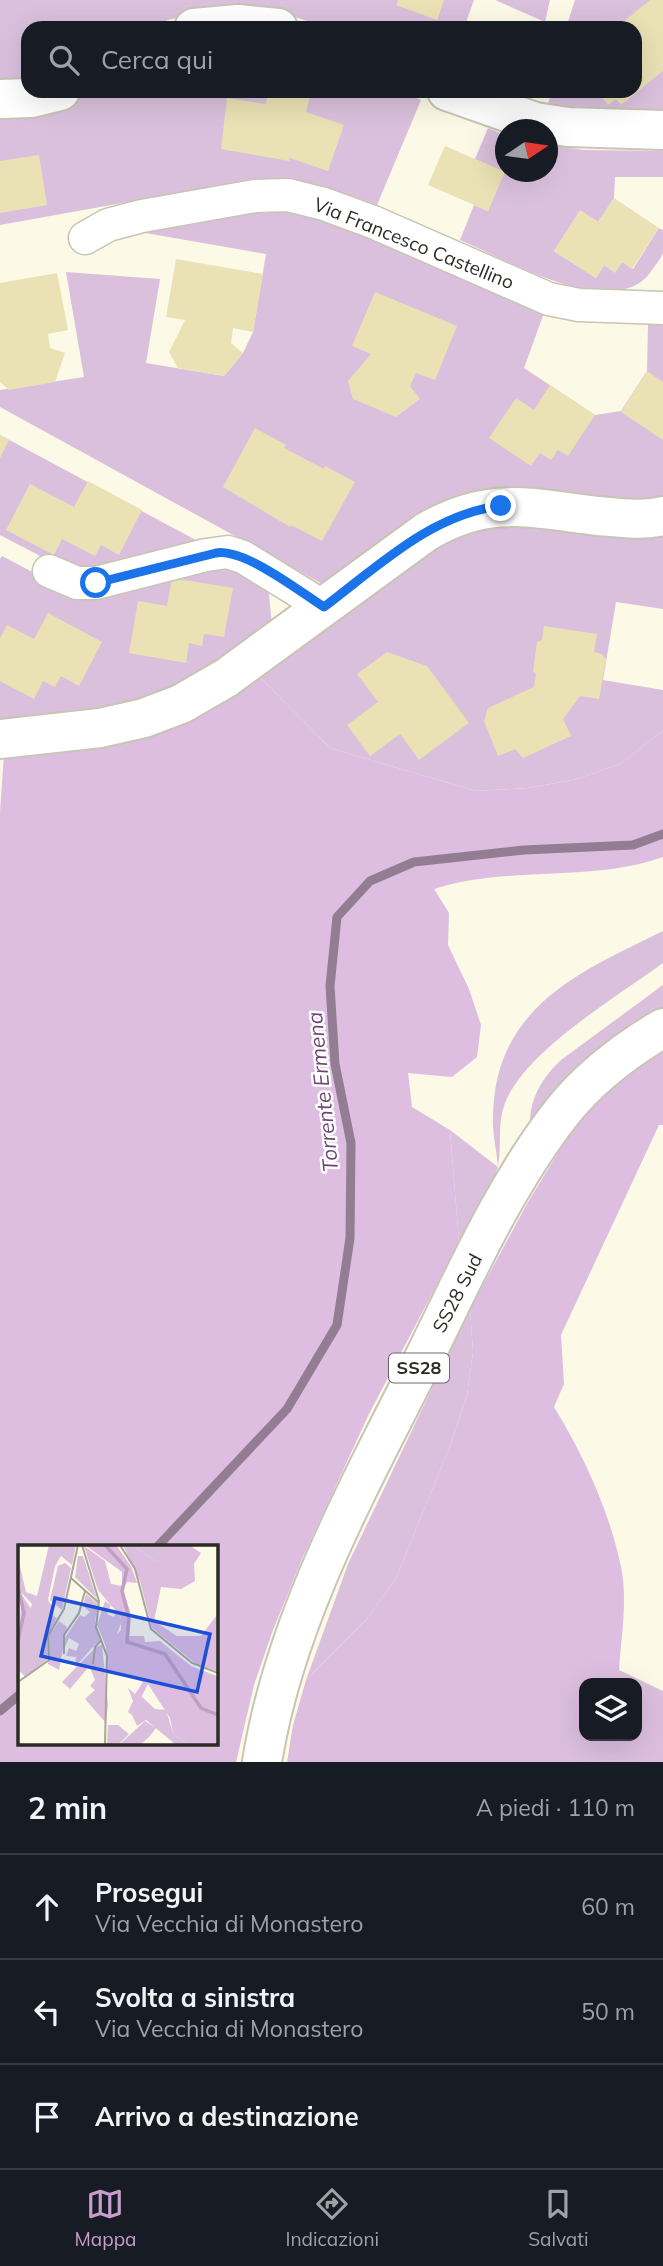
<!DOCTYPE html>
<html lang="it">
<head>
<meta charset="utf-8">
<style>
	body { margin:0; font-family:Mulish,sans-serif; background:#242831; color:#f1f3f6 }
	.controls { position:absolute; right:21px; bottom:21px; display:grid; overflow:hidden; border-radius:14px; box-shadow:0 7px 28px #0002 }
	.controls button { width:63px; height:63px; display:grid; place-items:center; padding:0; border:0; border-bottom:2px solid #363941; background:#171b24; color:#f1f3f6; font:35px sans-serif }
	.compass { position:absolute; left:495px; top:119px; width:63px; height:63px; border-radius:50%; background:#171b24; box-shadow:0 7px 28px #0002; rotate:77deg }
	.stop { position:absolute; width:21px; height:21px; margin:-16px; border:5px solid #1a73e8; border-radius:50%; background:#fff }
	.stop.end { background:#1a73e8; border-color:#fff; box-shadow:0 2px 7px #0008 }
	.list { margin:0; padding:0; list-style:none }
	h2 { display:flex; justify-content:space-between; align-items:center; height:91px; margin:0; padding:0 28px; font-size:30px }
	h2 small { font-size:23px; font-weight:400; color:#9ea1a6 }
	.list li { display:grid; grid-template-columns:46px 1fr auto; gap:21px; align-items:center; box-sizing:border-box; height:105px; padding:0 28px; border-top:2px solid #363941 }
	.list b { display:block; font-size:26px; white-space:nowrap }
	.list p { margin:0; font-size:23px; white-space:nowrap; color:#9ea1a6 }
	.list em { font-size:23px; font-style:normal; color:#9ea1a6 }
	.icon { flex:none; width:38px; height:38px; fill:none; stroke:currentColor; stroke-width:2; stroke-linecap:round; stroke-linejoin:round }
	.map { position:relative; flex:none; width:663px; height:1762px; overflow:hidden }
	.search { position:absolute; background:#171b24; box-shadow:0 7px 28px #0002; left:21px; right:21px; top:21px; height:77px; display:flex; align-items:center; gap:18px; box-sizing:border-box; padding:0 24px; border-radius:21px; color:#9ea1a6; font-size:26px }
	.sheet { height:406px; background:#171b24 }
	nav { display:flex; justify-content:space-around; align-items:center; box-sizing:border-box; height:98px; border-top:2px solid #363941; background:#171b24; font-size:19px; color:#9ea1a6 }
	nav a { display:grid; justify-items:center; gap:4px }
	nav .on { color:#c79ece }
	.map>svg:first-child { display:block }
	.green { fill:#dac0dd }
	.forest { fill:#ddbee0; fill-rule:evenodd }
	.lines { fill:none; stroke-linecap:round; stroke-linejoin:round }
	.stream { stroke:#937d93; stroke-width:9 }
	.building { fill:#eae2b5 }
	.minor-casing { stroke:#c8c5b4; stroke-width:35 }
	.tertiary-casing { stroke:#c8c5b4; stroke-width:42 }
	.primary-casing { stroke:#c8c5b4; stroke-width:42 }
	.minor { stroke:#fff; stroke-width:32 }
	.tertiary { stroke:#fff; stroke-width:38 }
	.primary { stroke:#fff; stroke-width:38 }
	.route { stroke:#1a73e8; stroke-width:9 }
	.labels { text-anchor:middle; stroke-width:5; stroke-linejoin:round; paint-order:stroke }
	.shield { fill:#fff; stroke:#6b6b66; stroke-width:2 }
	.shield-label { font-size:18px; font-weight:bold; fill:#2c2b24 }
	.street-label { font-size:19px; fill:#2c2b24; stroke:#fff }
	.water-label { font-size:21px; font-style:italic; fill:#6d4472; stroke:#fff }
	.inset-river { fill:none; stroke:#bfa0c2; stroke-width:3.5 }
	.inset-road { fill:none; stroke:#a9a799; stroke-width:2 }
	.view { fill:#1d4ed8; fill-opacity:0.15; stroke:#1d4ed8; stroke-width:3.5 }
	.inset-edge { fill:none; stroke:#2c2b24; stroke-width:3.5 }
</style>
</head>
<body>
<div class="map">
<svg width="663" height="1762" viewBox="0 0 663 1762">
	<rect width="100%" height="100%" fill="#fcf9e7"/>
	<g class="green">
		<path d="M 0,0 L 474,0 L 464,28 L 328,28 L 298,18 L 271,13 L 192,14 L 168,20 L 150,28 L 28,28 L 28,84 L 0,86 Z"/>
		<path d="M 495,0 L 550,0 L 545,22 Z"/>
		<path d="M 575,0 L 663,0 L 663,109 L 602,110 L 548,106 L 551,91 L 635,91 L 635,28 L 566,28 Z"/>
		<path d="M 90,91 L 402,91 L 421,100 L 377,205 C 337,190 300,179 256,179 L 0,225 L 0,112 L 70,100 Z"/>
		<path d="M 488,128 L 505,135 L 505,172 L 548,172 L 548,145 L 584,150 L 663,151 L 663,177 L 615,177 L 614,198 L 598,222 L 580,211 L 554,251 L 596,278 L 604,265 L 615,272 L 622,262 L 633,269 L 659,228 L 663,230 C 663,237 663,246 663,252 C 662,258 655,265 652,270 C 617,325 503,258 460,240 L 474,205 L 488,211 L 504,172 L 475,159 Z"/>
		<path d="M 261,209 L 301,212 L 347,229 L 544,313 L 524,368 L 595,415 L 621,411 L 647,371 L 648,325 L 663,325 L 663,498 L 642,501 L 533,491 L 326,586 L 0,407 L 0,390 L 84,377 L 66,272 L 160,279 L 146,363 L 224,376 L 243,353 L 253,332 L 266,254 L 134,231 Z"/>
		<path d="M 0,435 L 207,546 L 99,573 L 65,569 L 0,535 Z"/>
		<path d="M 505,525 L 663,534 L 663,609 L 616,602 L 603,680 L 663,690 L 663,731 L 620,764 L 577,779 L 528,788 L 476,791 L 330,748 L 258,675 L 455,534 Z"/>
		<path d="M 2,556 L 61,587 L 230,561 L 268,584 L 272,626 L 222,661 L 142,703 L 0,723 L 0,559 Z"/>
		<path d="M 663,931 L 663,963 C 617,997 526,1050 505,1103 C 497,1123 502,1145 498,1166 C 495,1182 468,1224 459,1242 L 450,1130 L 498,1167 C 497,1151 492,1134 493,1118 C 494,1008 577,973 663,931 Z"/>
		<path d="M 663,985 L 663,1009 L 530,1127 C 529,1100 541,1079 561,1060 Z"/>
		<path d="M 470,1309 L 473,1352 L 467,1395 L 450,1446 L 396,1578 L 367,1619 L 306,1680 L 348,1564 Z"/>
	</g>
	<g class="forest">
		<path d="M 258,675 L 330,748 L 476,791 L 528,788 L 577,779 L 620,764 L 663,731 L 663,857 C 590,883 508,865 434,889 L 449,913 L 448,945 L 469,989 L 481,1025 L 477,1057 L 452,1077 L 408,1073 L 412,1107 L 450,1130 L 459,1242 L 369,1414 L 302,1559 L 273,1630 L 254,1685 L 236,1762 L 0,1762 L 0,812 L 4,754 ZM 19,1547 L 215,1547 L 215,1743 L 19,1743 Z"/>
		<path d="M 663,1046 L 663,1125 L 659,1125 L 561,1335 L 564,1384 L 554,1407 C 584,1456 609,1510 621,1567 C 628,1600 621,1637 619,1670 L 663,1691 L 663,1762 L 287,1762 L 293,1725 L 306,1680 L 367,1619 L 396,1578 L 450,1446 L 467,1395 L 473,1352 L 470,1309 L 528,1202 L 575,1125 L 617,1082 ZM 584,1683 L 637,1683 L 637,1736 L 584,1736 Z"/>
	</g>
	<g class="lines">
		<g class="stream">
			<path d="M 157,1547 L 287,1409 L 337,1325 L 350,1238 L 351,1143 L 335,1064 L 330,986 L 337,917 L 370,881 L 414,862 L 524,850 L 633,845 L 663,834"/>
			<path d="M 0,1711 L 19,1695"/>
		</g>
	</g>
	<g class="building">
		<path d="M 398,0 L 444,0 L 437,20 L 396,5 Z"/>
		<path d="M 650,0 L 663,0 L 663,71 L 621,105 L 616,99 L 608,105 L 597,91 L 635,91 L 635,28 L 616,28 Z"/>
		<path d="M 269,91 L 310,97 L 306,112 L 344,125 L 328,171 L 290,158 L 289,161 L 221,149 L 227,98 L 266,104 Z"/>
		<path d="M 445,146 L 505,172 L 488,211 L 428,185 Z"/>
		<path d="M 39,155 L 47,205 L 0,213 L 0,161 Z"/>
		<path d="M 614,198 L 659,228 L 632,269 L 622,262 L 615,273 L 604,265 L 596,278 L 554,251 L 580,210 L 598,222 Z"/>
		<path d="M 176,259 L 263,274 L 253,332 L 233,328 L 231,343 L 243,353 L 224,376 L 178,368 L 169,352 L 185,320 L 166,317 Z"/>
		<path d="M 57,273 L 68,330 L 48,334 L 50,348 L 65,353 L 55,382 L 9,390 L 0,382 L 0,283 Z"/>
		<path d="M 375,292 L 457,326 L 435,380 L 416,373 L 410,386 L 420,399 L 396,417 L 353,399 L 348,381 L 371,354 L 352,346 Z"/>
		<path d="M 647,371 L 663,382 L 663,440 L 621,412 Z"/>
		<path d="M 550,385 L 595,415 L 568,456 L 558,450 L 551,460 L 540,453 L 531,466 L 489,438 L 516,398 L 534,410 Z"/>
		<path d="M 255,428 L 286,445 L 284,448 L 324,469 L 325,466 L 355,482 L 322,541 L 291,525 L 290,527 L 223,487 Z"/>
		<path d="M 0,435 L 9,440 L 0,458 Z"/>
		<path d="M 88,481 L 142,510 L 119,555 L 101,545 L 95,556 L 62,539 L 54,555 L 6,530 L 30,484 L 74,507 Z"/>
		<path d="M 172,578 L 233,588 L 224,637 L 204,634 L 202,646 L 189,643 L 186,663 L 129,653 L 138,601 L 167,606 Z"/>
		<path d="M 48,613 L 102,642 L 79,686 L 61,676 L 55,687 L 43,681 L 34,699 L 0,681 L 0,638 L 7,625 L 34,639 Z"/>
		<path d="M 544,626 L 597,634 L 594,652 L 602,654 L 606,659 L 599,699 L 580,696 L 563,719 L 571,736 L 523,758 L 515,749 L 498,756 L 484,721 L 488,708 L 534,687 L 536,674 L 533,671 L 537,642 L 542,640 Z"/>
		<path d="M 387,652 L 427,666 L 469,723 L 419,760 L 400,734 L 370,756 L 347,725 L 378,702 L 357,674 Z"/>
	</g>
	<g class="lines">
		<g class="minor-casing">
			<g id="minor">
				<path d="M 85,238 L 108,225 L 142,216 L 255,196 L 288,195 L 324,204 L 373,222 L 549,299 L 579,305 L 663,308"/>
				<path d="M 49,571 L 77,583 L 96,583 L 206,555 L 228,552 L 243,557 L 324,607"/>
			</g>
		</g>
		<g class="tertiary-casing">
			<g id="tertiary">
				<path d="M 194,28 L 238,24 L 278,28"/>
				<path d="M 447,91 L 535,122 L 568,127 L 663,130"/>
				<path d="M 0,99 L 31,98 L 60,91"/>
				<path d="M 0,739 L 100,728 L 144,718 L 181,704 L 226,678 L 426,532 C 489,495 530,508 598,516 C 620,518 642,521 663,516"/>
			</g>
		</g>
		<g class="primary-casing">
			<path id="primary" d="M 262,1762 C 285,1618 360,1485 425,1356 C 466,1273 505,1185 562,1112 C 589,1078 626,1050 663,1028"/>
		</g>
		<use href="#minor" class="minor"/>
		<use href="#tertiary" class="tertiary"/>
		<use href="#primary" class="primary"/>
	</g>
	<g class="lines">
		<path class="route" d="M 96,583 L 216,553 C 244,548 299,591 324,607 C 377,567 433,513 501,506"/>
	</g>
	<g class="labels">
		<rect class="shield" x="389" y="1353.5" width="60" height="29" rx="5"/>
		<g class="shield-label">
			<text x="419" y="1374">SS28</text>
		</g>
		<g class="street-label">
			<text transform="translate(414 243) rotate(22)" y="7">Via Francesco Castellino</text>
			<text transform="translate(457 1293) rotate(-63)" y="7">SS28 Sud</text>
		</g>
		<g class="water-label">
			<text transform="translate(323 1092) rotate(-96)" y="7">Torrente Ermena</text>
		</g>
	</g>
	<g transform="translate(18 1545)">
		<rect width="200" height="200" fill="#fcf9e7"/>
		<path d="M 31,0 L 58,0 L 54,20 L 43,11 L 37,21 L 30,55 L 36,64 L 32,69 L 39,73 L 29,92 L 30,114 L 8,132 L 0,125 L 0,110 L 14,59 L 0,44 L 0,13 L 8,47 L 19,51 ZM 114,0 L 148,0 L 151,9 L 147,16 L 139,17 ZM 60,11 L 65,11 L 79,54 L 57,32 ZM 47,18 L 53,23 L 44,65 L 32,55 L 40,21 ZM 68,49 L 80,59 L 77,77 L 82,94 L 57,122 L 58,112 L 48,111 L 51,103 L 58,106 L 61,99 L 51,93 L 46,104 L 47,93 L 62,70 L 66,72 L 72,67 L 65,61 ZM 87,56 L 93,60 L 89,69 L 96,72 L 99,64 L 104,76 L 96,97 L 88,102 L 79,80 ZM 41,76 L 49,82 L 41,125 L 30,119 L 31,91 ZM 84,100 L 90,160 L 88,178 L 67,154 L 77,145 L 72,141 L 77,135 L 72,123 L 77,102 ZM 76,104 L 75,117 L 52,144 L 44,137 ZM 123,151 L 137,164 L 148,165 L 155,188 L 169,199 L 157,199 L 128,175 L 119,181 L 114,170 ZM 127,176 L 138,183 L 131,192 L 123,199 L 102,199 ZM 90,180 L 100,180 L 111,189 L 101,199 L 89,199 Z" fill="#dac0dd"/>
		<path d="M 67,0 L 98,0 L 113,21 L 119,38 L 109,37 L 105,45 L 112,66 L 111,91 L 126,91 L 127,97 L 142,96 L 173,121 L 199,131 L 199,199 L 169,199 L 155,188 L 152,173 L 130,139 L 114,170 L 110,167 L 115,156 L 110,143 L 117,149 L 125,137 L 90,126 L 88,102 L 103,85 L 103,72 L 80,45 L 66,1 L 87,16 L 93,39 L 104,41 L 104,27 ZM 105,0 L 114,0 L 139,17 L 147,15 L 148,0 L 171,0 L 183,8 L 176,19 L 177,36 L 163,44 L 143,42 L 136,76 L 159,91 L 183,91 L 199,70 L 199,126 L 178,119 L 134,83 L 122,36 ZM 0,44 L 14,65 L 0,110 L 3,58 Z" fill="#ddbee0"/>
		<path class="inset-river" d="M 87,0 L 109,24 L 104,46 L 111,73 L 109,97 L 147,109 L 183,163 L 200,170M 0,42 L 6,68 L 0,96"/>
		<path class="inset-road" d="M 64,0 L 81,56 L 78,82 L 89,111 L 87,199M 102,0 L 117,24 L 133,84 L 174,118 L 200,128M 53,33 L 81,58M 46,109 L 46,90 L 61,68 L 67,46M 75,119 L 77,102 L 83,95M 0,137 L 31,115 L 30,91 L 46,64 L 60,0"/>
		<path class="view" d="M 37,53 L 192,89 L 179,147 L 23,111 Z"/>
		<rect width="200" height="200" class="inset-edge"/>
	</g>
</svg>
<div class="controls">
<button><svg class="icon" aria-label="layers" viewBox="0 0 24 24"><path d="M12 4l9 5-9 5-9-5zM3 14l9 5 9-5"/></svg></button>
</div>
<svg class="compass" viewBox="-18 -18 36 36"><path d="M0-13l5 13h-10z" fill="#e53935"/><path d="M0 13l5-13h-10z" fill="#9ea1a6"/></svg>
<div class="stop" style="left:96px;top:583px"></div>
<div class="stop end" style="left:501px;top:506px"></div>
<div class="search"><svg class="icon" aria-label="search" viewBox="0 0 24 24"><circle cx="10" cy="10" r="6"/><path d="M15 15l6 6"/></svg>Cerca qui</div>
</div>
<section class="sheet">
<h2>2 min<small>A piedi · 110 m</small></h2>
<ul class="list">
<li><svg class="icon" aria-label="ahead" viewBox="0 0 24 24"><path d="M12 20V5M6 11l6-6 6 6"/></svg><div><b>Prosegui</b><p>Via Vecchia di Monastero</p></div><em>60 m</em></li>
<li><svg class="icon" aria-label="left" viewBox="0 0 24 24"><path d="M17 20v-9H6M10 6l-5 5 5 5"/></svg><div><b>Svolta a sinistra</b><p>Via Vecchia di Monastero</p></div><em>50 m</em></li>
<li><svg class="icon" aria-label="arrive" viewBox="0 0 24 24"><path d="M6 21V4h12l-3 4 3 4H6"/></svg><div><b>Arrivo a destinazione</b></div></li>
</ul>
</section>
<nav>
<a class="on"><svg class="icon" aria-label="map" viewBox="0 0 24 24"><path d="M3 6l6-2 6 2 6-2v14l-6 2-6-2-6 2zM9 4v14M15 6v14"/></svg>Mappa</a>
<a><svg class="icon" aria-label="directions" viewBox="0 0 24 24"><path d="M12 3l9 9-9 9-9-9zM9 14v-3h6M13 9l2 2-2 2"/></svg>Indicazioni</a>
<a><svg class="icon" aria-label="saved" viewBox="0 0 24 24"><path d="M7 4h10v16l-5-4-5 4z"/></svg>Salvati</a>
</nav>
</body>
</html>
